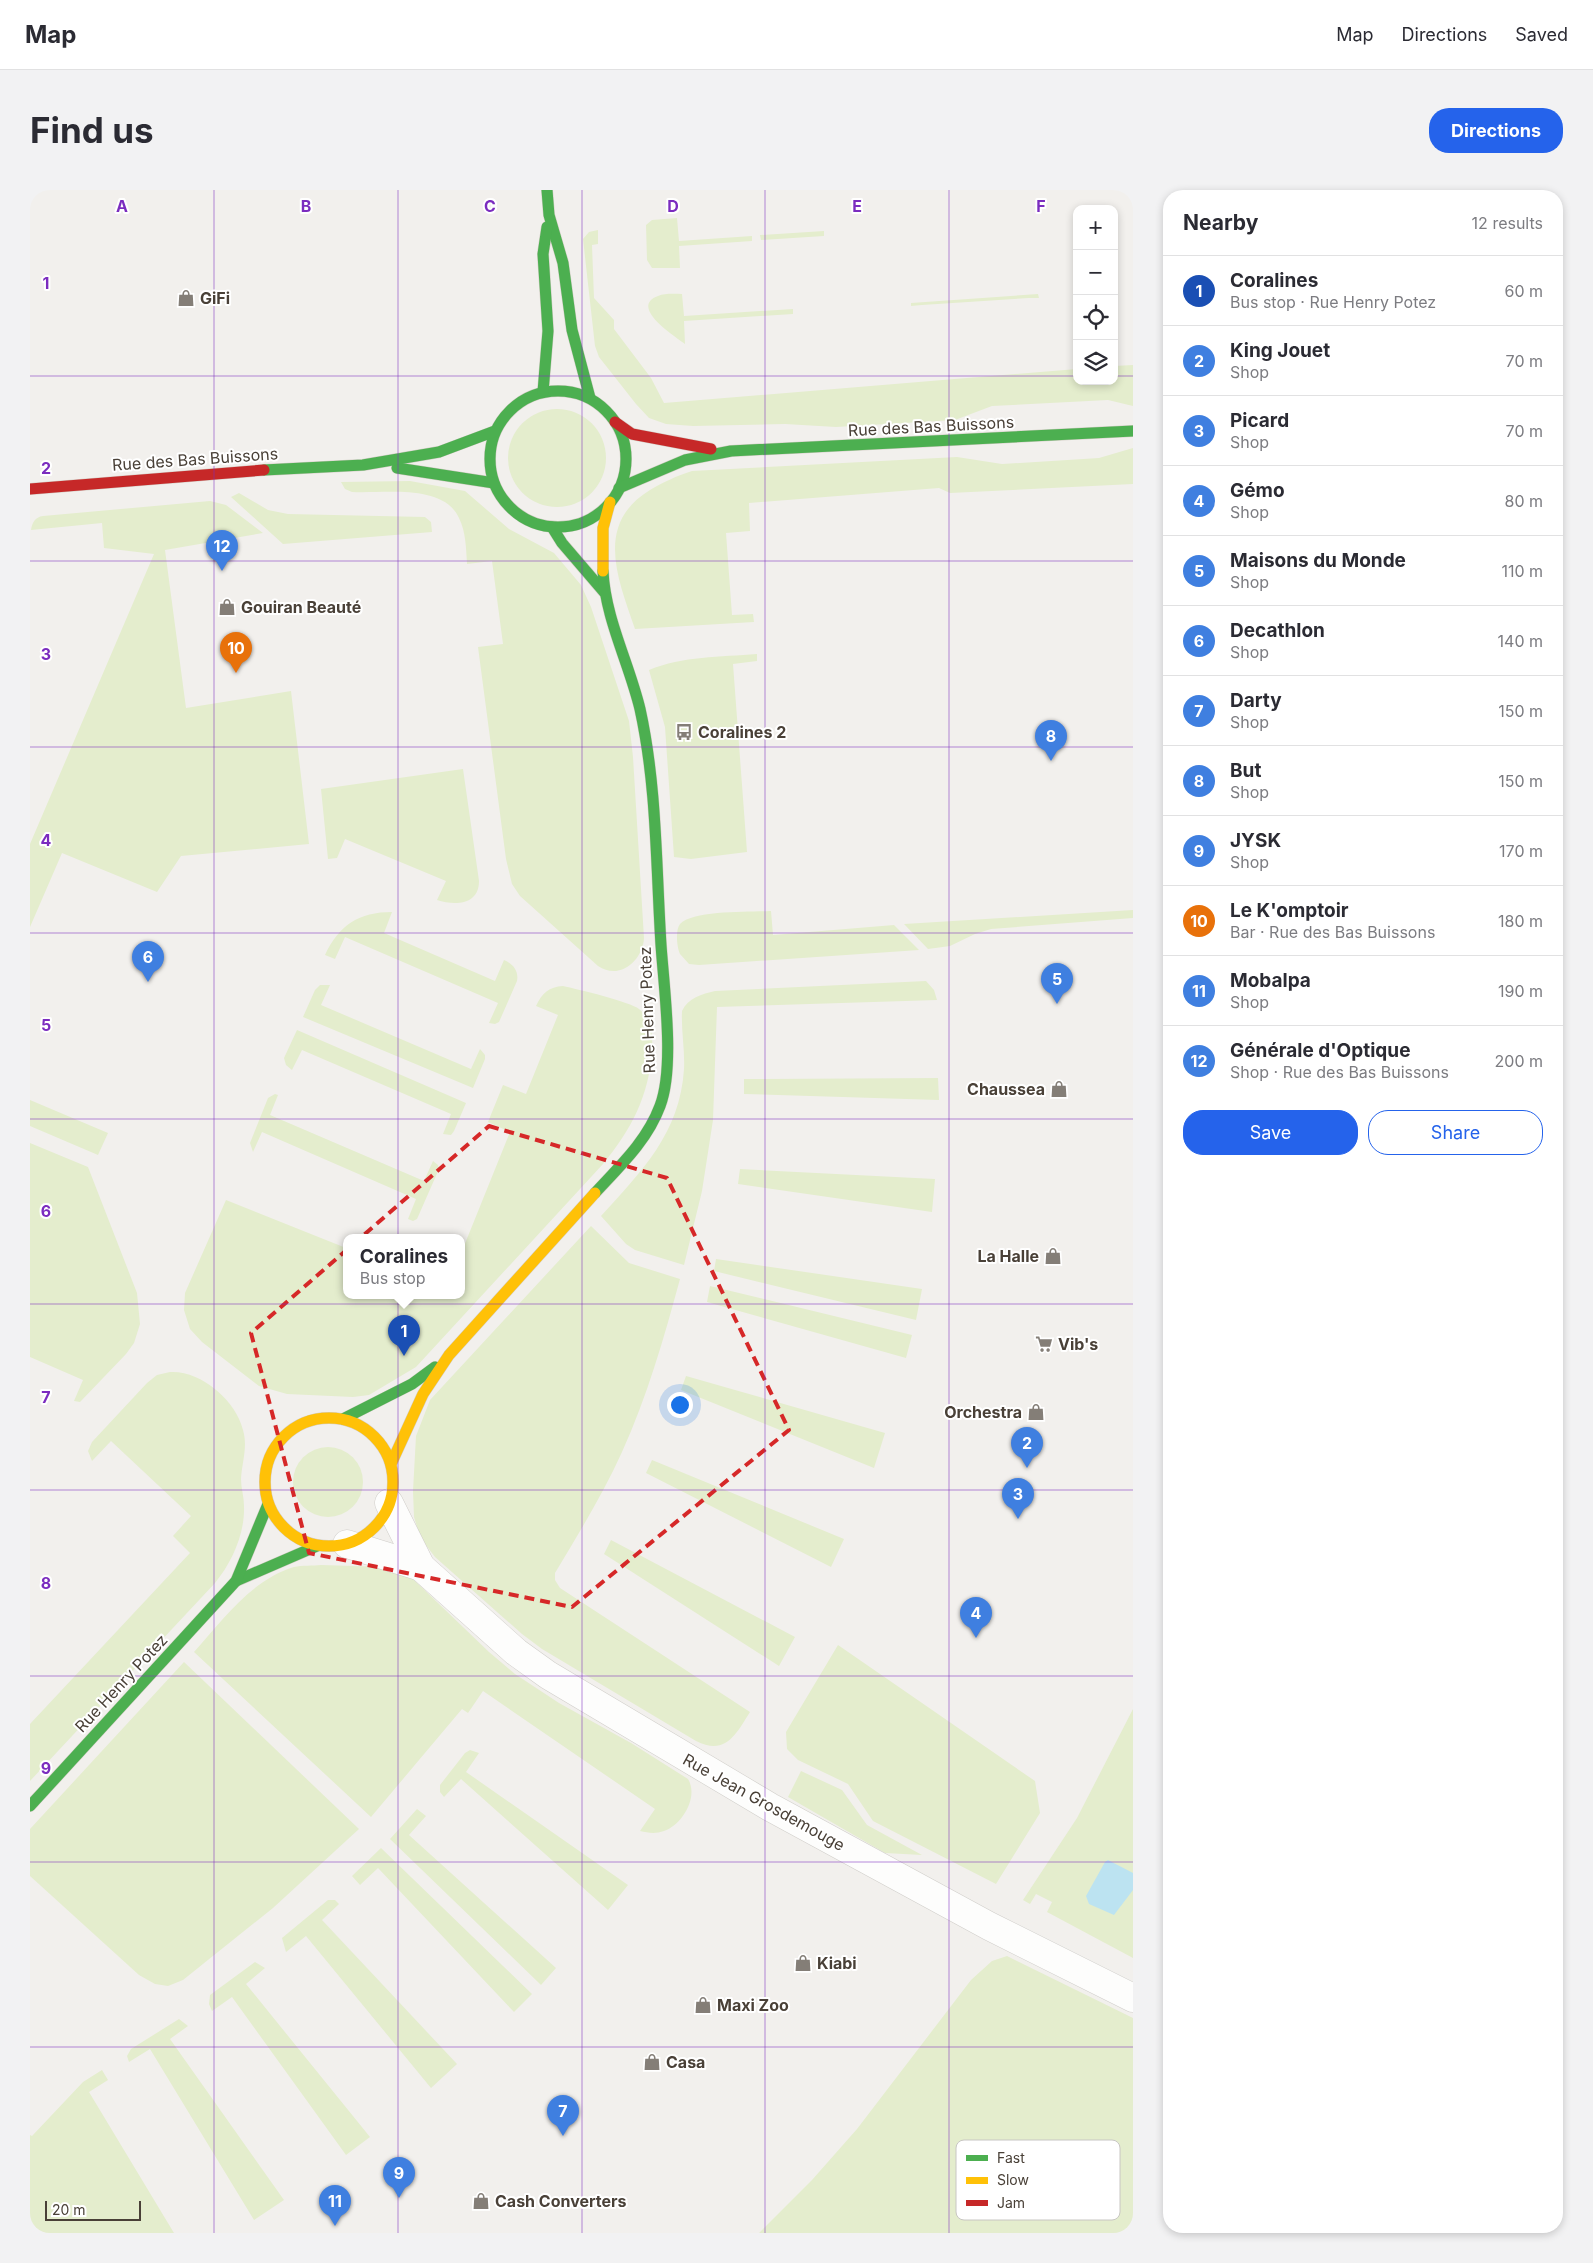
<!DOCTYPE html>
<html lang="en">
<head>
<meta charset="utf-8">
<style>
	body { margin:0; font-family:Inter,sans-serif; background:#f2f2f3; color:#2b2b33 }
	.controls { position:absolute; right:15px; top:15px; display:grid; overflow:hidden; border-radius:10px; box-shadow:0 2px 8px #0003 }
	.controls button { width:45px; height:45px; display:grid; place-items:center; padding:0; border:0; border-bottom:1px solid #e1e1e2; background:#fff; color:#2b2b33; font:25px sans-serif }
	.scale { position:absolute; left:15px; bottom:12px; width:96px; box-sizing:border-box; padding-left:5px; border:2px solid #494037; border-top:0; font-size:14px; line-height:18px; white-space:nowrap; color:#494037; -webkit-text-stroke:4px #fff; paint-order:stroke }
	.you { position:absolute; left:649px; top:1214px; width:18px; height:18px; margin:-12px; border:4px solid #fff; border-radius:50%; background:#1a73e8; box-shadow:0 0 0 8px #1a73e833 }
	.badge { display:grid; place-items:center; width:32px; height:32px; border-radius:50%; background:#2563eb; color:#fff; font-size:16px; font-weight:700 }
	.pin { position:absolute; translate:-50% -41px; filter:drop-shadow(0 1px 2px #0008) }
	.pin::after { content:''; position:absolute; top:26px; width:18px; height:15px; background:inherit; clip-path:polygon(0 0,100% 0,50% 100%) }
	.popup { position:absolute; left:313px; top:1044px; width:122px; height:65px; box-sizing:border-box; display:grid; place-content:center; border-radius:10px; background:#fff; filter:drop-shadow(0 1px 4px #0005); font-size:16px; white-space:nowrap; color:#7c7c81 }
	.popup b { font-size:19px; color:#2b2b33 }
	.popup::after { content:''; position:absolute; left:50%; top:100%; margin-left:-10px; border:10px solid transparent; border-top-color:#fff }
	.list { margin:0; padding:0; list-style:none }
	h2 { display:flex; justify-content:space-between; align-items:center; height:65px; margin:0; padding:0 20px; font-size:21px }
	h2 small { font-size:16px; font-weight:400; color:#7c7c81 }
	.list li { display:grid; grid-template-columns:32px 1fr auto; gap:15px; align-items:center; box-sizing:border-box; height:70px; padding:0 20px; border-top:1px solid #e1e1e2 }
	.list b { display:block; font-size:19px; white-space:nowrap }
	.list p { margin:0; font-size:16px; white-space:nowrap; color:#7c7c81 }
	.list em { font-size:16px; font-style:normal; color:#7c7c81 }
	.actions { display:flex; gap:10px; padding:15px 20px }
	.actions a { flex:1; padding:11px 0; border:1px solid #2563eb; border-radius:20px; text-align:center; font-size:18px; color:#2563eb }
	.actions .main { background:#2563eb; color:#fff }
	.icon { flex:none; width:28px; height:28px; fill:none; stroke:currentColor; stroke-width:2; stroke-linecap:round; stroke-linejoin:round }
	.map { position:relative; flex:none; width:1103px; height:2043px; overflow:hidden; border-radius:20px }
	header { display:flex; align-items:center; gap:30px; box-sizing:border-box; height:70px; padding:0 25px; background:#fff; border-bottom:1px solid #e1e1e2 }
	header strong { font-size:24px }
	nav { display:flex; gap:28px; margin-inline-start:auto; font-size:18px }
	.intro { display:flex; align-items:center; justify-content:space-between; box-sizing:border-box; height:120px; padding:0 30px }
	h1 { margin:0; font-size:35px }
	.button { padding:12px 22px; border-radius:20px; background:#2563eb; color:#fff; font-size:18px; font-weight:700 }
	main { display:flex; gap:30px; padding:0 30px }
	aside { flex:1; background:#fff; border-radius:20px; box-shadow:0 2px 8px #0003 }
	.map>svg:first-child { display:block }
	.green { fill:#e4edcd }
	.water { fill:#bce3f1 }
	.lines { fill:none; stroke-linecap:round; stroke-linejoin:round }
	.street-casing { stroke:#d0ceca; stroke-width:29 }
	.fast-casing { stroke:#d3cdc5; stroke-width:12 }
	.slow-casing { stroke:#d3cdc5; stroke-width:12 }
	.jam-casing { stroke:#d3cdc5; stroke-width:12 }
	.street { stroke:#fdfdfc; stroke-width:28 }
	.fast { stroke:#4caf50; stroke-width:11 }
	.slow { stroke:#ffc107; stroke-width:11 }
	.jam { stroke:#c62828; stroke-width:11 }
	.marked { fill:none; stroke:#d62828; stroke-width:4; stroke-dasharray:10 6; stroke-linejoin:round }
	.grid { fill:none; stroke:#7b2cbf; stroke-width:1; stroke-opacity:0.55 }
	.labels { text-anchor:middle; stroke-width:4; stroke-linejoin:round; paint-order:stroke }
	.poi-label { font-size:16px; font-weight:bold; fill:#494037; stroke:#fff; text-anchor:start }
	.street-label { font-size:16px; fill:#494037; stroke:#fff }
	.key { fill:#fff; stroke:#c8c6c3; stroke-width:1 }
	.key-label { font-size:14px; fill:#494037 }
	.grid-label { font-size:16px; text-anchor:middle; font-weight:bold; fill:#7b2cbf; stroke:#fff; stroke-width:4; stroke-linejoin:round; paint-order:stroke }
</style>
</head>
<body>
<header>
<strong>Map</strong>
<nav><a>Map</a><a>Directions</a><a>Saved</a></nav>
</header>
<div class="intro"><h1>Find us</h1><a class="button">Directions</a></div>
<main>
<div class="map">
<svg width="1103" height="2043" viewBox="0 0 1103 2043">
	<rect width="100%" height="100%" fill="#f2f0ed"/>
	<g class="green">
		<path d="M 647,28 L 649,51 L 722,46 L 722,51 L 649,56 L 650,78 L 622,78 L 617,70 L 616,35 L 622,30 Z"/>
		<path d="M 568,40 L 568,54 L 562,55 L 564,108 L 584,130 L 584,139 L 621,188 L 634,213 L 1047,179 L 1047,191 L 1084,191 L 1084,176 L 1103,175 L 1103,216 L 1078,210 L 962,216 L 925,230 L 806,237 L 755,234 L 663,236 L 636,234 L 619,228 L 606,214 L 569,167 L 565,156 L 553,49 L 559,42 Z"/>
		<path d="M 794,41 L 794,46 L 731,50 L 730,45 Z"/>
		<path d="M 652,104 L 654,126 L 763,119 L 763,124 L 654,131 L 655,154 C 646,147 598,117 628,106 C 635,103 645,104 652,104 Z"/>
		<path d="M 1008,104 L 1009,108 L 999,108 L 892,115 L 881,116 L 881,113 Z"/>
		<circle cx="527" cy="268" r="49"/>
		<path d="M 1103,258 L 1103,294 L 920,303 L 909,298 L 719,313 L 720,341 L 696,343 L 702,425 L 723,424 L 724,432 L 605,439 C 588,389 564,334 620,300 C 634,292 646,286 662,281 L 927,267 L 972,274 L 1069,268 Z"/>
		<path d="M 380,291 L 435,301 L 479,339 L 524,363 L 551,395 L 561,417 L 599,531 L 603,567 L 614,748 C 613,770 590,791 568,776 L 490,706 L 482,694 L 476,669 L 448,457 L 473,454 L 462,371 L 437,374 C 436,359 436,342 429,328 C 413,293 353,304 322,302 L 315,299 L 311,292 Z"/>
		<path d="M 209,303 L 238,320 L 258,324 L 395,327 L 401,332 L 402,342 L 253,354 L 201,307 Z"/>
		<path d="M 180,311 L 196,315 L 233,343 L 135,360 L 156,518 L 261,501 L 279,654 L 151,666 L 127,702 L 32,663 L 0,737 L 0,654 L 124,364 L 74,358 L 72,333 L 1,340 C 2,333 5,327 13,326 Z"/>
		<path d="M 727,464 L 727,471 L 703,474 L 717,662 L 661,669 L 644,667 L 635,537 L 619,480 C 653,466 690,467 727,464 Z"/>
		<path d="M 433,579 L 449,691 C 449,715 425,716 407,710 L 416,691 L 315,649 L 307,668 L 298,669 L 291,599 Z"/>
		<path d="M 1103,720 L 1103,728 L 961,739 L 945,744 L 920,756 L 898,759 L 874,734 Z"/>
		<path d="M 741,721 L 743,745 L 864,735 L 889,760 L 669,775 L 659,774 L 650,764 C 647,758 645,740 650,734 C 663,720 721,722 741,721 Z"/>
		<path d="M 362,722 L 354,743 L 465,791 L 474,770 C 483,774 489,781 487,791 L 469,832 L 465,834 L 459,833 L 468,813 L 315,747 L 305,769 L 295,765 C 309,735 329,722 362,722 Z"/>
		<path d="M 896,791 L 904,800 L 907,810 L 687,817 L 683,930 L 672,1001 L 654,1075 L 605,1060 L 596,1054 L 571,1026 C 612,981 650,943 654,879 C 655,860 651,840 652,821 C 658,808 672,804 685,801 Z"/>
		<path d="M 290,795 L 300,795 L 291,815 L 441,879 L 450,859 L 455,865 L 455,869 L 443,898 L 273,827 L 285,800 Z"/>
		<path d="M 533,796 C 547,799 601,812 609,819 C 622,830 623,846 622,861 C 619,906 601,940 573,974 L 386,1177 L 339,1205 L 323,1207 L 257,1204 L 229,1196 L 172,1152 L 160,1139 L 154,1120 L 155,1103 L 196,1010 L 316,1058 L 316,1105 L 432,1105 L 432,1061 L 480,942 L 458,932 L 473,895 L 496,904 L 528,825 L 506,816 C 512,803 519,797 533,796 Z"/>
		<path d="M 267,840 L 436,913 L 424,941 L 421,945 L 413,944 L 421,924 L 272,860 L 262,880 L 256,875 L 254,868 Z"/>
		<path d="M 908,888 L 909,910 L 714,904 L 714,889 Z"/>
		<path d="M 245,904 L 248,905 L 240,925 L 394,991 L 403,971 L 408,975 L 409,979 L 387,1029 L 383,1031 L 378,1029 L 386,1009 L 232,942 L 223,962 L 220,953 L 238,908 Z"/>
		<path d="M 0,910 L 78,943 L 68,965 L 0,936 Z"/>
		<path d="M 0,953 L 58,977 L 107,1103 L 110,1134 L 104,1153 L 96,1164 L 50,1212 L 44,1211 L 53,1190 L 0,1167 Z"/>
		<path d="M 710,979 L 905,989 L 902,1022 L 708,994 Z"/>
		<path d="M 561,1036 L 599,1073 L 650,1089 C 634,1148 617,1207 592,1262 C 573,1304 549,1343 525,1383 L 525,1390 L 530,1398 L 720,1522 C 706,1544 696,1566 666,1551 L 512,1459 L 492,1444 L 405,1367 L 395,1354 L 388,1340 L 384,1327 L 383,1301 L 386,1246 L 400,1210 Z"/>
		<path d="M 686,1069 L 892,1099 L 886,1130 L 684,1081 Z"/>
		<path d="M 680,1096 L 882,1145 L 876,1168 L 677,1112 Z"/>
		<path d="M 140,1182 C 170,1180 206,1210 213,1240 C 218,1257 212,1272 211,1289 C 211,1298 214,1307 214,1316 C 215,1344 202,1372 185,1393 L 0,1591 L 0,1534 L 160,1363 L 143,1346 L 161,1326 L 81,1251 L 62,1271 L 58,1261 L 62,1252 L 117,1193 L 127,1185 Z"/>
		<path d="M 656,1186 L 855,1243 L 844,1278 L 651,1200 Z"/>
		<circle cx="298" cy="1292" r="35"/>
		<path d="M 622,1270 L 814,1349 L 801,1377 L 616,1283 Z"/>
		<path d="M 581,1350 L 765,1447 L 749,1476 L 574,1364 Z"/>
		<path d="M 291,1375 L 356,1377 L 382,1388 L 459,1462 L 485,1484 L 529,1513 L 601,1553 L 658,1589 C 669,1607 652,1635 634,1641 C 626,1644 618,1643 610,1641 L 625,1619 L 453,1501 L 438,1523 L 432,1519 L 341,1627 L 164,1462 C 193,1430 221,1390 264,1377 C 272,1375 283,1376 291,1375 Z"/>
		<path d="M 808,1455 L 1005,1591 L 1010,1623 L 966,1694 L 843,1631 L 818,1594 L 768,1570 L 757,1559 L 756,1542 Z"/>
		<path d="M 154,1472 L 329,1639 L 243,1718 L 153,1790 L 138,1796 L 125,1794 L 109,1785 L 0,1686 L 0,1639 Z"/>
		<path d="M 1103,1519 L 1103,1768 L 1017,1722 L 1022,1712 L 1006,1704 L 1000,1714 L 993,1710 L 1047,1628 Z"/>
		<path d="M 440,1560 L 449,1563 L 436,1582 L 598,1695 L 578,1720 L 431,1589 L 414,1607 L 410,1602 L 410,1595 L 435,1563 Z"/>
		<path d="M 771,1581 L 812,1600 L 837,1635 L 892,1665 L 855,1663 L 758,1607 Z"/>
		<path d="M 387,1619 L 396,1626 L 379,1645 L 526,1778 L 511,1795 L 360,1649 Z"/>
		<path d="M 351,1658 L 502,1804 L 484,1822 L 348,1678 L 330,1695 L 322,1686 Z"/>
		<path d="M 298,1710 L 305,1710 L 309,1714 L 292,1730 L 427,1874 L 401,1898 L 276,1746 L 256,1762 L 252,1748 Z"/>
		<path d="M 977,1766 L 1103,1828 L 1103,2043 L 729,2043 L 782,1990 L 827,1939 L 941,1790 L 962,1771 Z"/>
		<path d="M 225,1772 L 235,1778 L 216,1794 L 340,1947 L 316,1965 L 202,1807 L 182,1821 L 179,1814 L 180,1805 Z"/>
		<path d="M 149,1829 L 158,1836 L 140,1849 L 254,2010 L 224,2030 L 120,1859 L 99,1872 L 97,1866 L 101,1859 Z"/>
		<path d="M 72,1880 L 78,1890 L 59,1902 L 144,2043 L 0,2043 L 0,1945 L 2,1946 L 53,1892 Z"/>
	</g>
	<path class="water" d="M 1078,1670 L 1103,1683 L 1103,1700 L 1084,1725 L 1059,1714 L 1056,1706 L 1075,1672 Z"/>
	<g class="lines">
		<g class="street-casing">
			<g id="street">
				<path d="M 359,1313 L 391,1377 L 486,1462 L 518,1485 L 740,1617 L 959,1736 L 1103,1808"/>
				<path d="M 317,1354 L 391,1377"/>
			</g>
		</g>
		<g class="fast-casing">
			<g id="fast">
				<path d="M 517,0 L 519,25 L 533,73 L 542,140 L 560,208"/>
				<circle cx="528" cy="269" r="68"/>
				<path d="M 513,202 L 518,141 L 513,64 L 517,37"/>
				<path d="M 367,278 L 464,293"/>
				<path d="M 234,280 L 333,275 L 409,262 L 465,241"/>
				<path d="M 589,298 L 655,270 L 701,261 L 1103,241"/>
				<path d="M 522,337 L 532,353 L 574,402"/>
				<path d="M 565,1003 C 590,976 617,951 630,916 C 645,877 634,799 631,755 C 626,676 627,596 610,519 C 599,473 575,428 573,381"/>
				<path d="M 313,1229 L 382,1194 L 405,1177"/>
				<path d="M 206,1391 L 287,1356"/>
				<path d="M 0,1616 L 206,1391 L 238,1314"/>
			</g>
		</g>
		<g class="slow-casing">
			<g id="slow">
				<path d="M 573,381 L 573,338 L 580,312"/>
				<circle cx="299" cy="1292" r="64"/>
				<path d="M 361,1274 L 393,1204 L 419,1165 L 565,1003"/>
			</g>
		</g>
		<g class="jam-casing">
			<g id="jam">
				<path d="M 585,232 L 602,244 L 681,259"/>
				<path d="M 0,299 L 234,280"/>
			</g>
		</g>
		<use href="#street" class="street"/>
		<use href="#fast" class="fast"/>
		<use href="#slow" class="slow"/>
		<use href="#jam" class="jam"/>
	</g>
	<path class="marked" d="M 459,936 L 637,988 L 759,1240 L 542,1417 L 279,1363 L 221,1143 Z"/>
	<path class="grid" d="M 184,0 L 184,2043M 368,0 L 368,2043M 552,0 L 552,2043M 735,0 L 735,2043M 919,0 L 919,2043M 0,186 L 1047,186M 1084,186 L 1103,186M 0,371 L 1103,371M 0,557 L 1103,557M 0,743 L 1103,743M 0,929 L 1103,929M 0,1114 L 1103,1114M 0,1300 L 1103,1300M 0,1486 L 1103,1486M 0,1672 L 1103,1672M 0,1857 L 1103,1857"/>
	<defs>
		<g id="shop-bare" transform="scale(1.35)"><path d="M-5-2.5h2.3a2.7 3.5 0 0 1 5.4 0H5L5.5 6h-11ZM-1.5-2.5h3a1.5 2.3 0 0 0-3 0Z" fill="#847e77" stroke="#fff" stroke-width="2.5" paint-order="stroke"/></g>
		<g id="bus-bare" transform="scale(1.35)"><path d="M-5-6H5V4H4V6H2V4H-2V6H-4V4H-5ZM-3.5-4V0h7V-4ZM-3.5 1.2v1.5H-2V1.2ZM2 1.2v1.5H3.5V1.2Z" fill="#847e77" stroke="#fff" stroke-width="2.5" paint-order="stroke"/></g>
		<g id="supermarket-bare" transform="scale(1.35)"><path d="M-6-5.5h2.5l.6 2H6L4.5 2H-2.5L-4.4-4H-6ZM-1.5 3.2a1.3 1.3 0 1 0 .1 0ZM3 3.2a1.3 1.3 0 1 0 .1 0Z" fill="#847e77" stroke="#fff" stroke-width="2.5" paint-order="stroke"/></g>
	</defs>
	<g fill-rule="evenodd">
		<use href="#shop-bare" x="156" y="108"/>
		<use href="#shop-bare" x="197" y="417"/>
		<use href="#bus-bare" x="654" y="542"/>
		<use href="#shop-bare" x="1029" y="899"/>
		<use href="#shop-bare" x="1023" y="1066"/>
		<use href="#supermarket-bare" x="1014" y="1154"/>
		<use href="#shop-bare" x="1006" y="1222"/>
		<use href="#shop-bare" x="773" y="1773"/>
		<use href="#shop-bare" x="673" y="1815"/>
		<use href="#shop-bare" x="622" y="1872"/>
		<use href="#shop-bare" x="451" y="2011"/>
	</g>
	<g class="labels">
		<g class="poi-label">
			<text x="170" y="114">GiFi</text>
			<text x="211" y="423">Gouiran Beauté</text>
			<text x="668" y="548">Coralines 2</text>
			<text x="1015" y="905" text-anchor="end">Chaussea</text>
			<text x="1009" y="1072" text-anchor="end">La Halle</text>
			<text x="1028" y="1160">Vib's</text>
			<text x="992" y="1228" text-anchor="end">Orchestra</text>
			<text x="787" y="1779">Kiabi</text>
			<text x="687" y="1821">Maxi Zoo</text>
			<text x="636" y="1878">Casa</text>
			<text x="465" y="2017">Cash Converters</text>
		</g>
		<g class="street-label">
			<text transform="translate(901 236) rotate(-3)" y="6">Rue des Bas Buissons</text>
			<text transform="translate(165 269) rotate(-4)" y="6">Rue des Bas Buissons</text>
			<text transform="translate(617 820) rotate(-92)" y="6">Rue Henry Potez</text>
			<text transform="translate(91 1493) rotate(-47)" y="6">Rue Henry Potez</text>
			<text transform="translate(734 1612) rotate(29)" y="6">Rue Jean Grosdemouge</text>
		</g>
	</g>
	<rect x="926" y="1950" width="164" height="80" rx="8" class="key"/>
	<rect x="936" y="1965" width="22" height="6" fill="#4caf50"/>
	<rect x="936" y="1987" width="22" height="7" fill="#ffc107"/>
	<rect x="936" y="2010" width="22" height="6" fill="#c62828"/>
	<g class="key-label">
		<text x="967" y="1973">Fast</text>
		<text x="967" y="1995">Slow</text>
		<text x="967" y="2018">Jam</text>
	</g>
	<g class="grid-label">
		<text x="92" y="22">A</text>
		<text x="276" y="22">B</text>
		<text x="460" y="22">C</text>
		<text x="643" y="22">D</text>
		<text x="827" y="22">E</text>
		<text x="1011" y="22">F</text>
		<text x="16" y="99">1</text>
		<text x="16" y="284">2</text>
		<text x="16" y="470">3</text>
		<text x="16" y="656">4</text>
		<text x="16" y="841">5</text>
		<text x="16" y="1027">6</text>
		<text x="16" y="1213">7</text>
		<text x="16" y="1399">8</text>
		<text x="16" y="1584">9</text>
	</g>
</svg>
<div class="controls">
<button>+</button>
<button>−</button>
<button><svg class="icon" aria-label="locate" viewBox="0 0 24 24"><circle cx="12" cy="12" r="6"/><path d="M12 2v4M12 18v4M2 12h4M18 12h4"/></svg></button>
<button><svg class="icon" aria-label="layers" viewBox="0 0 24 24"><path d="M12 4l9 5-9 5-9-5zM3 14l9 5 9-5"/></svg></button>
</div>
<div class="scale">20 m</div>
<div class="you"></div>
<div class="pin badge" style="left:374px;top:1166px;background:#1a4fb4">1</div>
<div class="popup"><b>Coralines</b>Bus stop</div>
<div class="pin badge" style="left:997px;top:1278px;background:#3f7fe0">2</div>
<div class="pin badge" style="left:988px;top:1329px;background:#3f7fe0">3</div>
<div class="pin badge" style="left:946px;top:1448px;background:#3f7fe0">4</div>
<div class="pin badge" style="left:1027px;top:814px;background:#3f7fe0">5</div>
<div class="pin badge" style="left:118px;top:792px;background:#3f7fe0">6</div>
<div class="pin badge" style="left:533px;top:1946px;background:#3f7fe0">7</div>
<div class="pin badge" style="left:1021px;top:571px;background:#3f7fe0">8</div>
<div class="pin badge" style="left:369px;top:2008px;background:#3f7fe0">9</div>
<div class="pin badge" style="left:206px;top:483px;background:#e8710a">10</div>
<div class="pin badge" style="left:305px;top:2036px;background:#3f7fe0">11</div>
<div class="pin badge" style="left:192px;top:381px;background:#3f7fe0">12</div>
</div>
<aside>
<h2>Nearby<small>12 results</small></h2>
<ul class="list">
<li><span class="badge" style="background:#1a4fb4">1</span><div><b>Coralines</b><p>Bus stop · Rue Henry Potez</p></div><em>60 m</em></li>
<li><span class="badge" style="background:#3f7fe0">2</span><div><b>King Jouet</b><p>Shop</p></div><em>70 m</em></li>
<li><span class="badge" style="background:#3f7fe0">3</span><div><b>Picard</b><p>Shop</p></div><em>70 m</em></li>
<li><span class="badge" style="background:#3f7fe0">4</span><div><b>Gémo</b><p>Shop</p></div><em>80 m</em></li>
<li><span class="badge" style="background:#3f7fe0">5</span><div><b>Maisons du Monde</b><p>Shop</p></div><em>110 m</em></li>
<li><span class="badge" style="background:#3f7fe0">6</span><div><b>Decathlon</b><p>Shop</p></div><em>140 m</em></li>
<li><span class="badge" style="background:#3f7fe0">7</span><div><b>Darty</b><p>Shop</p></div><em>150 m</em></li>
<li><span class="badge" style="background:#3f7fe0">8</span><div><b>But</b><p>Shop</p></div><em>150 m</em></li>
<li><span class="badge" style="background:#3f7fe0">9</span><div><b>JYSK</b><p>Shop</p></div><em>170 m</em></li>
<li><span class="badge" style="background:#e8710a">10</span><div><b>Le K'omptoir</b><p>Bar · Rue des Bas Buissons</p></div><em>180 m</em></li>
<li><span class="badge" style="background:#3f7fe0">11</span><div><b>Mobalpa</b><p>Shop</p></div><em>190 m</em></li>
<li><span class="badge" style="background:#3f7fe0">12</span><div><b>Générale d'Optique</b><p>Shop · Rue des Bas Buissons</p></div><em>200 m</em></li>
</ul>
<div class="actions"><a class="main">Save</a><a>Share</a></div>
</aside>
</main>
</body>
</html>
